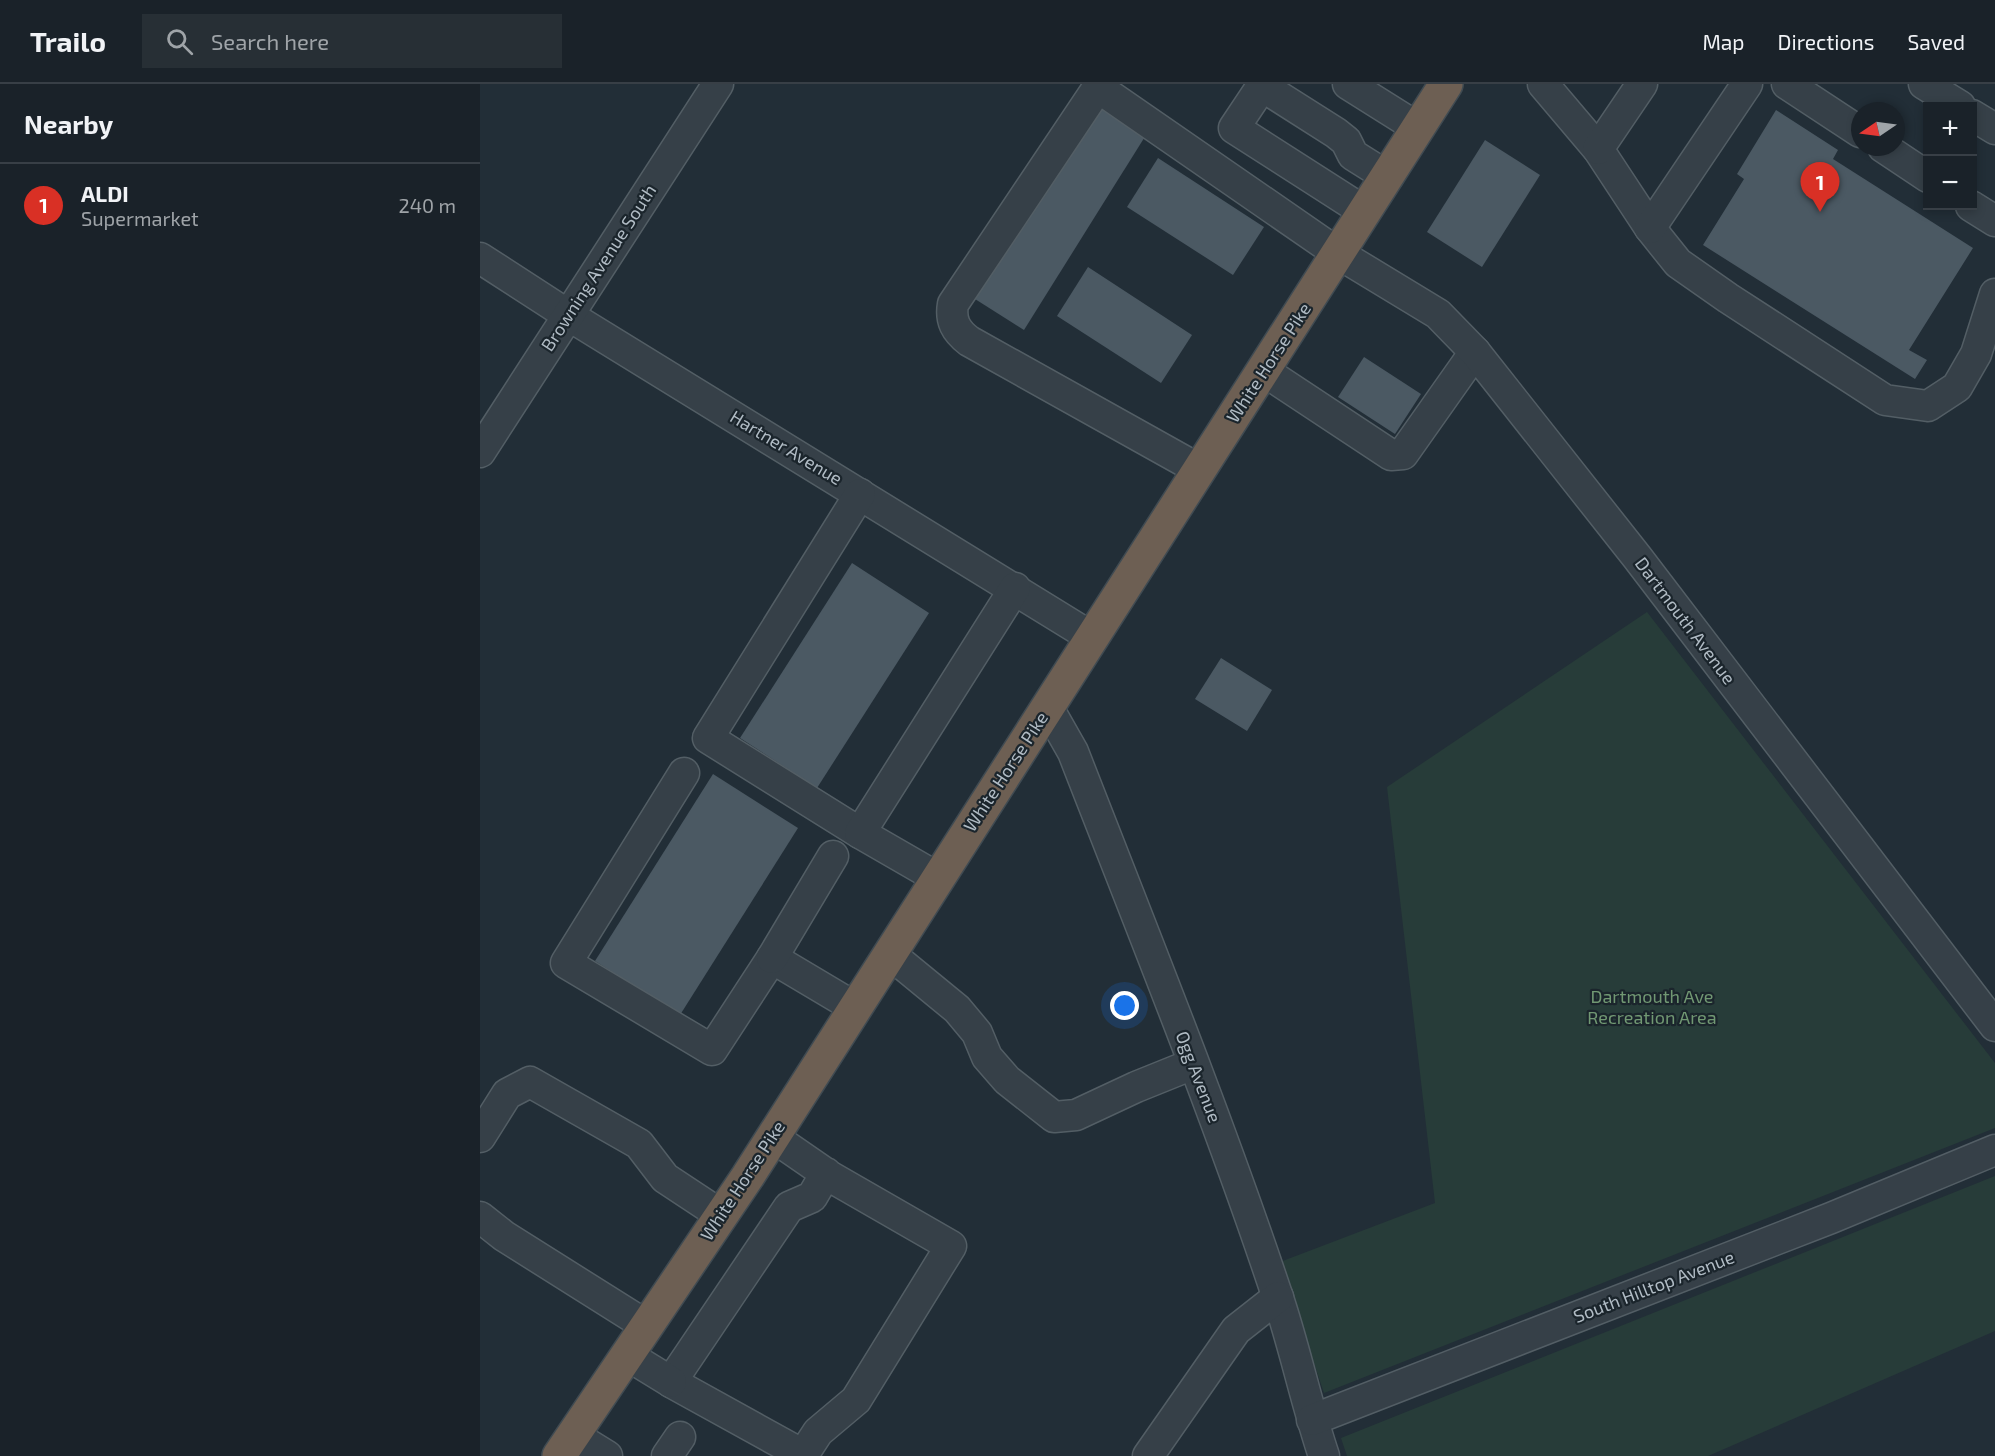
<!DOCTYPE html>
<html lang="en">
<head>
<meta charset="utf-8">
<style>
	body { margin:0; font-family:"Exo 2",sans-serif; background:#272f35; color:#f1f3f6 }
	.controls { position:absolute; right:18px; top:18px; display:grid; overflow:hidden; border-radius:0px; box-shadow:0 3px 9px #0003 }
	.controls button { width:54px; height:54px; display:grid; place-items:center; padding:0; border:0; border-bottom:2px solid #383f46; background:#1a2229; color:#f1f3f6; font:30px sans-serif }
	.compass { position:absolute; left:1371px; top:18px; width:54px; height:54px; border-radius:50%; background:#1a2229; box-shadow:0 3px 9px #0003; rotate:257deg }
	.you { position:absolute; left:645px; top:922px; width:21px; height:21px; margin:-15px; border:4px solid #fff; border-radius:50%; background:#1a73e8; box-shadow:0 0 0 9px #1a73e833 }
	.badge { display:grid; place-items:center; width:39px; height:39px; border-radius:50%; background:#d93025; color:#fff; font-size:20px; font-weight:700 }
	.pin { position:absolute; translate:-50% -50px; filter:drop-shadow(0 2px 3px #0008) }
	.pin::after { content:''; position:absolute; top:32px; width:21px; height:18px; background:inherit; clip-path:polygon(0 0,100% 0,50% 100%) }
	.list { margin:0; padding:0; list-style:none }
	h2 { display:flex; justify-content:space-between; align-items:center; height:78px; margin:0; padding:0 24px; font-size:26px }
	h2 small { font-size:20px; font-weight:400; color:#9fa4a8 }
	.list li { display:grid; grid-template-columns:39px 1fr auto; gap:18px; align-items:center; box-sizing:border-box; height:84px; padding:0 24px; border-top:2px solid #383f46 }
	.list b { display:block; font-size:22px; white-space:nowrap }
	.list p { margin:0; font-size:20px; white-space:nowrap; color:#9fa4a8 }
	.list em { font-size:20px; font-style:normal; color:#9fa4a8 }
	.icon { flex:none; width:33px; height:33px; fill:none; stroke:currentColor; stroke-width:2; stroke-linecap:round; stroke-linejoin:round }
	.map { position:relative; flex:none; width:1515px; height:1372px; overflow:hidden }
	header { display:flex; align-items:center; gap:36px; box-sizing:border-box; height:84px; padding:0 30px; background:#1a2229; border-bottom:2px solid #383f46 }
	header strong { font-size:28px }
	nav { display:flex; gap:33px; margin-inline-start:auto; font-size:21px }
	.search { width:420px; height:54px; background:#272f35; display:flex; align-items:center; gap:15px; box-sizing:border-box; padding:0 21px; border-radius:0px; color:#9fa4a8; font-size:22px }
	main { display:flex }
	aside { flex:1; background:#1a2229 }
	.map>svg:first-child { display:block }
	.green { fill:#273c39 }
	.building { fill:#4b5963 }
	.lines { fill:none; stroke-linecap:round; stroke-linejoin:round }
	.minor-casing { stroke:#535e65; stroke-width:33 }
	.highway-casing { stroke:#404b52; stroke-width:36 }
	.minor { stroke:#364048; stroke-width:30 }
	.highway { stroke:#6d5f53; stroke-width:33 }
	.labels { text-anchor:middle; stroke-width:4.5; stroke-linejoin:round; paint-order:stroke }
	.street-label { font-size:18px; fill:#b0bbc4; stroke:#1b252c }
	.park-label { font-size:18px; fill:#719873; stroke:#1b252c }
</style>
</head>
<body>
<header>
<strong>Trailo</strong>
<div class="search"><svg class="icon" aria-label="search" viewBox="0 0 24 24"><circle cx="10" cy="10" r="6"/><path d="M15 15l6 6"/></svg>Search here</div>
<nav><a>Map</a><a>Directions</a><a>Saved</a></nav>
</header>
<main>
<aside>
<h2>Nearby<small></small></h2>
<ul class="list">
<li><span class="badge">1</span><div><b>ALDI</b><p>Supermarket</p></div><em>240 m</em></li>
</ul>
</aside>
<div class="map">
<svg width="1515" height="1372" viewBox="0 0 1515 1372">
	<rect width="100%" height="100%" fill="#222e37"/>
	<g class="green">
		<path d="M 1167,528 L 1515,979 L 1515,1044 L 844,1309 L 800,1178 L 955,1119 L 907,703 Z"/>
		<path d="M 1515,1092 L 1515,1247 L 1228,1372 L 867,1372 L 861,1354 Z"/>
	</g>
	<g class="building">
		<path d="M 622,12 L 671,43 L 544,246 L 495,215 Z"/>
		<path d="M 1296,26 L 1358,66 L 1353,75 L 1493,164 L 1429,266 L 1447,276 L 1435,295 L 1223,161 L 1264,95 L 1257,90 Z"/>
		<path d="M 1005,56 L 1060,91 L 1002,183 L 947,148 Z"/>
		<path d="M 678,74 L 784,143 L 753,191 L 647,123 Z"/>
		<path d="M 608,183 L 712,251 L 681,299 L 577,232 Z"/>
		<path d="M 884,273 L 941,310 L 915,350 L 858,313 Z"/>
		<path d="M 372,479 L 449,529 L 337,704 L 260,654 Z"/>
		<path d="M 741,574 L 792,606 L 767,647 L 715,615 Z"/>
		<path d="M 233,690 L 318,744 L 200,931 L 115,877 Z"/>
	</g>
	<g class="lines">
		<g class="minor-casing">
			<g id="minor">
				<path d="M 868,0 L 938,44"/>
				<path d="M 1063,0 L 1118,65 L 1170,144 L 1198,179 L 1248,214 L 1405,316 L 1448,322 L 1477,303 L 1496,270 L 1515,210"/>
				<path d="M 1307,0 L 1380,48"/>
				<path d="M 1444,0 L 1480,22"/>
				<path d="M 1492,31 L 1515,45"/>
				<path d="M 1403,63 L 1448,93"/>
				<path d="M 1118,65 L 1162,0"/>
				<path d="M 1491,122 L 1515,137"/>
				<path d="M 885,128 L 754,44 L 782,2 L 856,49 L 866,57 L 873,71 L 908,93"/>
				<path d="M 1170,144 L 1267,0"/>
				<path d="M 0,174 L 88,231 L 613,554"/>
				<path d="M 784,287 L 911,371 L 923,370 L 995,268"/>
				<path d="M 0,368 L 238,0"/>
				<path d="M 720,386 L 489,257 C 476,247 470,237 473,220 L 615,8 L 623,7 L 859,170 L 958,230 L 995,268 L 1157,473 L 1515,942"/>
				<path d="M 380,410 L 228,654 L 380,749"/>
				<path d="M 568,624 L 593,668 C 663,848 736,1028 797,1211 C 815,1264 826,1319 844,1372"/>
				<path d="M 204,689 L 86,879 L 232,966 L 292,874 L 376,924"/>
				<path d="M 458,794 L 380,749 L 535,504"/>
				<path d="M 410,870 L 477,925 L 497,949 L 507,973 L 527,996 L 574,1033 L 596,1031 L 656,1003 L 713,980"/>
				<path d="M 292,874 L 353,772"/>
				<path d="M 0,1053 L 27,1010 L 50,998 L 159,1060 L 185,1094 L 241,1131"/>
				<path d="M 293,1053 L 351,1093 L 471,1162 L 376,1316 L 338,1348 L 323,1371 L 191,1298 L 309,1123 L 332,1113 L 346,1089"/>
				<path d="M 0,1133 L 24,1152 L 167,1242"/>
				<path d="M 147,1271 L 191,1298"/>
				<path d="M 832,1336 L 1351,1134 L 1515,1066"/>
				<path d="M 93,1351 L 127,1372"/>
				<path d="M 187,1372 L 200,1353"/>
				<path d="M 668,1372 L 756,1246 L 798,1213"/>
			</g>
		</g>
		<g class="highway-casing">
			<path id="highway" d="M 79,1372 L 268,1092 L 966,0"/>
		</g>
		<use href="#minor" class="minor"/>
		<use href="#highway" class="highway"/>
	</g>
	<g class="labels">
		<g class="street-label">
			<text transform="translate(119 184) rotate(-57)" y="6">Browning Avenue South</text>
			<text transform="translate(789 279) rotate(-57)" y="6">White Horse Pike</text>
			<text transform="translate(306 364) rotate(31)" y="6">Hartner Avenue</text>
			<text transform="translate(1205 537) rotate(53)" y="6">Dartmouth Avenue</text>
			<text transform="translate(526 688) rotate(-57)" y="6">White Horse Pike</text>
			<text transform="translate(718 993) rotate(69)" y="6">Ogg Avenue</text>
			<text transform="translate(263 1097) rotate(-57)" y="6">White Horse Pike</text>
			<text transform="translate(1174 1203) rotate(-21)" y="6">South Hilltop Avenue</text>
		</g>
		<g class="park-label">
			<text x="1172" y="919">Dartmouth Ave<tspan x="1172" dy="21">Recreation Area</tspan></text>
		</g>
	</g>
</svg>
<div class="controls">
<button>+</button>
<button>−</button>
</div>
<svg class="compass" viewBox="-18 -18 36 36"><path d="M0-13l5 13h-10z" fill="#e53935"/><path d="M0 13l5-13h-10z" fill="#9fa4a8"/></svg>
<div class="you"></div>
<div class="pin badge" style="left:1340px;top:128px">1</div>
</div>
</main>
</body>
</html>
